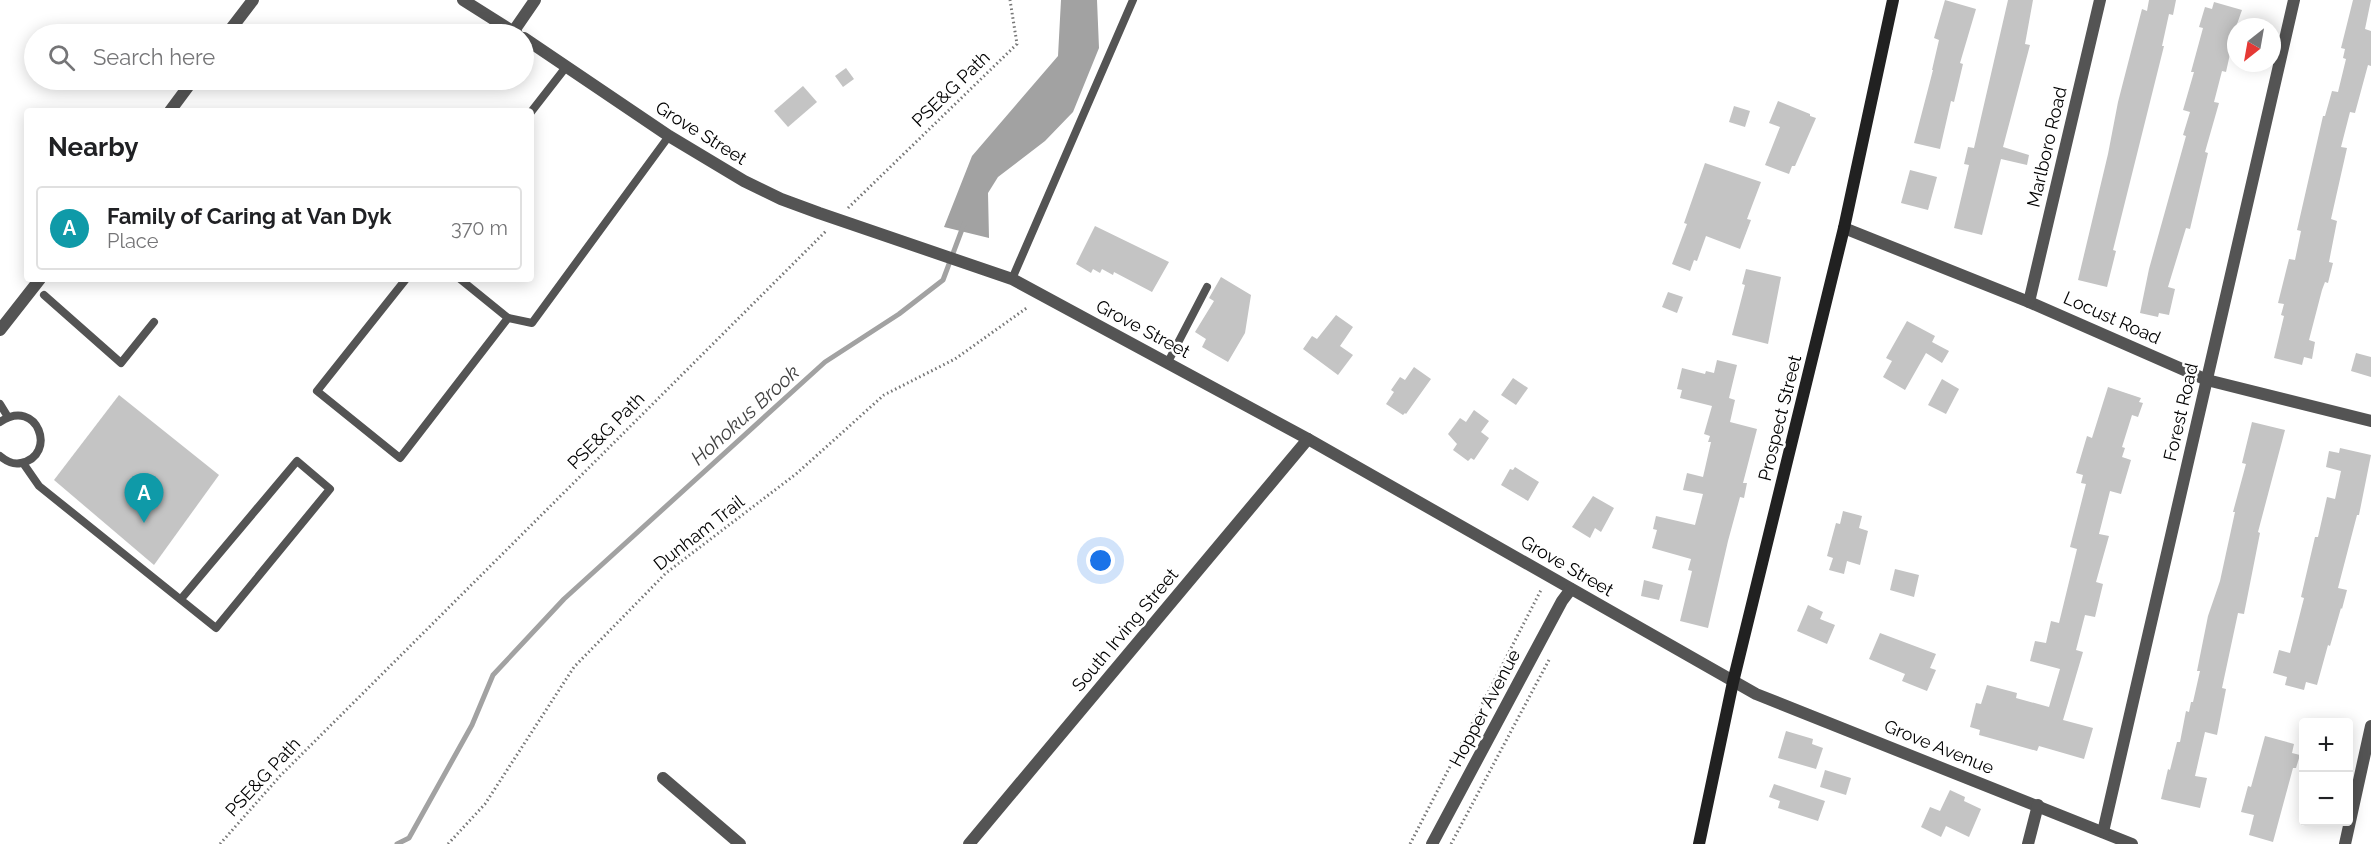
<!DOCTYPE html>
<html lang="en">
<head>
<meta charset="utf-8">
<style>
	body { margin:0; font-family:Raleway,sans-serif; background:#f6f6f6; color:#202124 }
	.controls { position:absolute; right:18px; bottom:18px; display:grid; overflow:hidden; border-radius:6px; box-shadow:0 3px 15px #0003 }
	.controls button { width:54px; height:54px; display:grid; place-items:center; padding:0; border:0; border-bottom:2px solid #e0e0e0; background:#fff; color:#202124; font:30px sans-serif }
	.compass { position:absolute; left:2227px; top:18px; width:54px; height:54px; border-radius:50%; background:#fff; box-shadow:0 3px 15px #0003; rotate:211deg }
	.you { position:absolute; left:1101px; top:561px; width:21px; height:21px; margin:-15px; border:4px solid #fff; border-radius:50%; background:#1a73e8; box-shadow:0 0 0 9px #1a73e833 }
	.badge { display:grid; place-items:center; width:39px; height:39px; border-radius:50%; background:#000; color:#fff; font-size:20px; font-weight:700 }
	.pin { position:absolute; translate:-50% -50px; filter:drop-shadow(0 2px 3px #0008) }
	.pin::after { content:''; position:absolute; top:32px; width:21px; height:18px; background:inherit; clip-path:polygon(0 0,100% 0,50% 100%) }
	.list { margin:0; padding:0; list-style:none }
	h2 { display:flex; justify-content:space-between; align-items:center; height:78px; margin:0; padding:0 24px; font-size:26px }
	h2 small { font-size:20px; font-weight:400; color:#757577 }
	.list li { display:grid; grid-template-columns:39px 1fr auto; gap:18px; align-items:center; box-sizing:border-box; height:84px; margin:0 12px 12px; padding:0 12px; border:2px solid #e0e0e0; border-radius:6px }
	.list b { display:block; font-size:22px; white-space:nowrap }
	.list p { margin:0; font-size:20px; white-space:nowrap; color:#757577 }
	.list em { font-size:20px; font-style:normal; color:#757577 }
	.icon { flex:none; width:33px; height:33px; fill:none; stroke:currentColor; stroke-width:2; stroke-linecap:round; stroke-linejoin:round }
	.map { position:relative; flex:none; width:2371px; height:844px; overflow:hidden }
	.search { position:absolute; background:#fff; box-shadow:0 3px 15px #0003; left:24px; top:24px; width:510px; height:66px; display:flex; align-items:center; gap:15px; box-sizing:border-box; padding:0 21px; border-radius:33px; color:#757577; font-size:22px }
	.panel { position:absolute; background:#fff; box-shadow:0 3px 15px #0003; left:24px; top:108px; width:510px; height:174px; border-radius:6px }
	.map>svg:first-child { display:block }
	.water { fill:#a2a2a2 }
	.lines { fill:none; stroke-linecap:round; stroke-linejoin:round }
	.stream { stroke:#a2a2a2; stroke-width:5 }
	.building { fill:#c4c4c4 }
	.path { stroke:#767676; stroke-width:3; stroke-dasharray:1.5 3; stroke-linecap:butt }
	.lane { stroke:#545454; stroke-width:8 }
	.street { stroke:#545454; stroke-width:12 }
	.secondary { stroke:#212121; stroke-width:12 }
	.labels { text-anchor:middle; stroke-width:5; stroke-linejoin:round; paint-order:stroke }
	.street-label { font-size:18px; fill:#000; stroke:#fff }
	.water-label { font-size:20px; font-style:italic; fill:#434343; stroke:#fff }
</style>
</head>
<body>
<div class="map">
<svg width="2371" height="844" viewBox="0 0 2371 844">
	<rect width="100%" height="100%" fill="#fff"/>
	<path class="water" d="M 1061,0 L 1097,0 L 1099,48 L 1073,112 L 1045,141 L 998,177 L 988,193 L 989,238 L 944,227 L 972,156 L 1058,56 Z"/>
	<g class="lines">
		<path class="stream" d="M 397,844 L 409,838 L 472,725 L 493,675 L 564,599 L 825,362 L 899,314 L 943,280 L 964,224"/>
	</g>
	<g class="building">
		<path d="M 1945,0 L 1976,9 L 1960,63 L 1963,64 L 1954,102 L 1951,101 L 1940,149 L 1914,143 L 1933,70 L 1932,70 L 1939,40 L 1934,38 Z"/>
		<path d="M 2008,0 L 2033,0 L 2025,44 L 2030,45 L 2003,147 L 2029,155 L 2027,165 L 2001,159 L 1982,235 L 1954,228 L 1969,165 L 1964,164 L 1968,147 L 1974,148 Z"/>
		<path d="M 2149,0 L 2176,0 L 2173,15 L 2169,14 L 2162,46 L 2164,46 L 2113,250 L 2116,251 L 2107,287 L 2078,280 L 2108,154 L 2118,102 L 2142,9 L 2147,11 Z"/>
		<path d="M 2353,0 L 2371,0 L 2365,29 L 2371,31 L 2371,66 L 2368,65 L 2355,113 L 2350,112 L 2341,147 L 2347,148 L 2331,219 L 2337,221 L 2329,262 L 2333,263 L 2328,283 L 2325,282 L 2322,290 L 2309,340 L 2315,342 L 2312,359 L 2304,357 L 2302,365 L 2274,358 L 2284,316 L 2281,315 L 2284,304 L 2278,303 L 2289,259 L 2295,260 L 2301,231 L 2297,230 L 2323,116 L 2325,116 L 2332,91 L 2338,92 L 2346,59 L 2343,58 L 2345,49 L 2341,48 Z"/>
		<path d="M 2214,2 L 2242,10 L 2236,27 L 2226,72 L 2222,71 L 2214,102 L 2219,103 L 2205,152 L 2208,153 L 2190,229 L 2186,228 L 2168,287 L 2175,289 L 2169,315 L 2159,313 L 2158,317 L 2140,313 L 2149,269 L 2186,136 L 2183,135 L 2190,112 L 2183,110 L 2194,72 L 2191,72 L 2203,28 L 2199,27 L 2205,7 L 2212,9 Z"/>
		<path d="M 846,68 L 854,79 L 843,87 L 835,76 Z"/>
		<path d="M 803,86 L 817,102 L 788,127 L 774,111 Z"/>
		<path d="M 1778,101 L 1810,114 L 1810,116 L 1816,118 L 1795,166 L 1792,166 L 1789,174 L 1765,165 L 1780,127 L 1769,123 Z"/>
		<path d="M 1734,106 L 1750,111 L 1745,127 L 1729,122 Z"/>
		<path d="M 1705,163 L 1761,182 L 1747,219 L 1751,220 L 1740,249 L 1706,236 L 1697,261 L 1694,260 L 1690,271 L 1672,264 L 1687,224 L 1684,223 Z"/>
		<path d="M 1910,170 L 1937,177 L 1928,210 L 1901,203 Z"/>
		<path d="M 1095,226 L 1169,262 L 1152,292 L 1114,272 L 1113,275 L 1102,269 L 1100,273 L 1093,269 L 1091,273 L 1076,264 Z"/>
		<path d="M 1746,269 L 1781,277 L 1768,344 L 1732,335 L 1745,285 L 1742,284 Z"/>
		<path d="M 1221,277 L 1251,295 L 1245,333 L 1228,362 L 1202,347 L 1206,339 L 1195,332 L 1214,301 L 1209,298 Z"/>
		<path d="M 1668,292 L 1683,297 L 1677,313 L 1662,307 Z"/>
		<path d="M 1336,315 L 1353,327 L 1340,346 L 1353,355 L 1338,375 L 1303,349 L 1312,336 L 1317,339 Z"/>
		<path d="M 1907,321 L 1935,336 L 1932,342 L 1949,351 L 1942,363 L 1926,353 L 1905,390 L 1883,377 L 1892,361 L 1886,358 Z"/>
		<path d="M 2356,353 L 2371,357 L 2371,377 L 2351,371 Z"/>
		<path d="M 1717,360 L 1737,365 L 1729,398 L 1735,400 L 1730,422 L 1757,429 L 1743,483 L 1747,483 L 1744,498 L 1740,497 L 1728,541 L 1708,628 L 1680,621 L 1692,571 L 1688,570 L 1691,559 L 1652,548 L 1657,530 L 1653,529 L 1656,516 L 1695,525 L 1703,494 L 1683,490 L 1687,473 L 1703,477 L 1711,442 L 1708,442 L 1710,436 L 1704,434 L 1712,406 L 1680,398 L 1682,390 L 1677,389 L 1682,368 L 1705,374 L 1706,371 L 1714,373 Z"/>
		<path d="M 1414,367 L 1431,379 L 1406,414 L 1405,413 L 1403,415 L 1386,404 L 1394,392 L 1391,390 L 1400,377 L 1405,380 Z"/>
		<path d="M 1513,378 L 1528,388 L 1516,405 L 1501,395 Z"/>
		<path d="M 1942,379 L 1959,389 L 1946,414 L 1928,405 Z"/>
		<path d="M 2108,387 L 2141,398 L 2139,402 L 2143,403 L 2138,417 L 2132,415 L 2122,447 L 2125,448 L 2122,457 L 2131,460 L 2121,494 L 2110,491 L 2099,534 L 2109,536 L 2096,582 L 2103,584 L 2095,617 L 2085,615 L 2076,650 L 2083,652 L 2063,720 L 2093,728 L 2084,759 L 2039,746 L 2037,751 L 1979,735 L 1980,730 L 1970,727 L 1976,703 L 1981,704 L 1987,685 L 2017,693 L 2016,698 L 2049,707 L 2060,669 L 2030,661 L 2035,641 L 2046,643 L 2051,621 L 2059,623 L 2077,549 L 2070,547 L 2086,484 L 2081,483 L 2083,475 L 2076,473 L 2087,436 L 2092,438 Z"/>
		<path d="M 119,395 L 219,475 L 154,565 L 54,480 Z"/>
		<path d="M 1474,410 L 1489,421 L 1481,432 L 1489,438 L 1474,460 L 1471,458 L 1468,461 L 1453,450 L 1457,444 L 1448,434 L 1460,418 L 1466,422 Z"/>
		<path d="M 2252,422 L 2285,430 L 2258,532 L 2260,533 L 2244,614 L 2238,613 L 2222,688 L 2226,689 L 2217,735 L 2205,732 L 2195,776 L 2207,778 L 2200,808 L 2161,799 L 2168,769 L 2170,770 L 2177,742 L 2180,742 L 2186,711 L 2189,712 L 2191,702 L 2193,702 L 2200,671 L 2197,671 L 2208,616 L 2220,581 L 2235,512 L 2233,512 L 2246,464 L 2242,463 Z"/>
		<path d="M 2340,448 L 2371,455 L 2359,515 L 2357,515 L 2338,588 L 2347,590 L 2342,609 L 2341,608 L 2330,646 L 2328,645 L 2317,685 L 2306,682 L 2304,690 L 2285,685 L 2287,677 L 2273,673 L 2279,650 L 2290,653 L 2304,598 L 2301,597 L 2315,537 L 2318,537 L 2327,497 L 2335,499 L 2341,471 L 2326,467 L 2329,451 L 2339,453 Z"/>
		<path d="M 1515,467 L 1539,482 L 1528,501 L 1501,485 L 1510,469 L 1513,470 Z"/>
		<path d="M 1593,496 L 1614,508 L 1601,532 L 1595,528 L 1590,538 L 1572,527 Z"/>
		<path d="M 1843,511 L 1862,516 L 1859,528 L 1868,531 L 1860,565 L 1847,561 L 1844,574 L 1829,570 L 1833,558 L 1827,556 L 1836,523 L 1840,524 Z"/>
		<path d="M 1895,569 L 1919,575 L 1914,597 L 1890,590 Z"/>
		<path d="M 1644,580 L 1663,585 L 1659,600 L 1641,596 Z"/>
		<path d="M 1808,605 L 1823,612 L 1820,619 L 1835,625 L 1827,644 L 1797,631 Z"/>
		<path d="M 1880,633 L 1936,654 L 1930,668 L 1936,670 L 1927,691 L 1902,681 L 1905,674 L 1869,659 Z"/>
		<path d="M 1786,731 L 1813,739 L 1812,744 L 1823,748 L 1816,769 L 1778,758 Z"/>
		<path d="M 2265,736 L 2294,744 L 2292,753 L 2300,755 L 2296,768 L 2293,768 L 2273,842 L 2249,835 L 2254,815 L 2241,812 L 2248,786 L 2251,787 Z"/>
		<path d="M 1825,770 L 1851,778 L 1846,795 L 1820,787 Z"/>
		<path d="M 1774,784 L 1825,801 L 1818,821 L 1778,808 L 1780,801 L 1769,797 Z"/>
		<path d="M 1950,790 L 1965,797 L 1964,801 L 1981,809 L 1969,837 L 1946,826 L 1941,837 L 1921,827 L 1930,807 L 1940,811 Z"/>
	</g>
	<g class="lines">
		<g class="path">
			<path d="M 848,208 L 1017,44 L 1010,0"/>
			<path d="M 220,844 L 280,776 L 827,230"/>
			<path d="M 448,844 L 485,804 L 574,667 L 666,573 L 796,474 L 884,395 L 955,359 L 1028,307"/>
			<path d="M 1410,844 L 1542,588"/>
			<path d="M 1451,844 L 1550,658"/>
		</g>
		<g class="lane">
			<path d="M 531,112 L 566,67"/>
			<path d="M 406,279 L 317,391 L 400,458 L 508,318"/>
			<path d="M 460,279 L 508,318 L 532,323 L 669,136"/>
			<path d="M 1012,279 L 1133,0"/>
			<path d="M 44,295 L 121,363 L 154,322"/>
			<path d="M 1168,362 L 1207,287"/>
			<path d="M 0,404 L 8,417"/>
			<path d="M 0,422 C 38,396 58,456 21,463 C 13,465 6,461 0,456"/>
			<path d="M 23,463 L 39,486 L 216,628 L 330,489 L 297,461 L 181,599"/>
		</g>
		<g class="street">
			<path d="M 463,0 L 517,34"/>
			<path d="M 513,32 L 535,0"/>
			<path d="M 227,34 L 253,0"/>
			<path d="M 524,38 L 669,136 L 744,181 L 781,199 L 819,213 L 1012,279 L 1308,439 L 1756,694 L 2132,844"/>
			<path d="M 170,111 L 193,80"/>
			<path d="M 1844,228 L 2029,302 L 2207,380 L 2371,421"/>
			<path d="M 2029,302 L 2100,0"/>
			<path d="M 0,330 L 40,279"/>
			<path d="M 663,778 L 740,844"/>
			<path d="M 2103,832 L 2294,0"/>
			<path d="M 969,844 L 1308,439"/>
			<path d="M 1432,844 L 1562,601 L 1571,589"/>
			<path d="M 2028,844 L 2038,805"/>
			<path d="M 2345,844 L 2371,726"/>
		</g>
		<path class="secondary" d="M 1699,844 L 1733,682 L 1844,228 L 1893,0"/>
	</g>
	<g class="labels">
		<g class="street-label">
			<text transform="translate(951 89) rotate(-44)" y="6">PSE&amp;G Path</text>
			<text transform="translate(701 133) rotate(32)" y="6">Grove Street</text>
			<text transform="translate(2047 147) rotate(-77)" y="6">Marlboro Road</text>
			<text transform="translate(2112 318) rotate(24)" y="6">Locust Road</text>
			<text transform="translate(1143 329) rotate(28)" y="6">Grove Street</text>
			<text transform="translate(2181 412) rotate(-77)" y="6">Forest Road</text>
			<text transform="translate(1780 418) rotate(-76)" y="6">Prospect Street</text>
			<text transform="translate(606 431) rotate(-45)" y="6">PSE&amp;G Path</text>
			<text transform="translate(699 533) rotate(-38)" y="6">Dunham Trail</text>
			<text transform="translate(1567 566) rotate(30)" y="6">Grove Street</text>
			<text transform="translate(1125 630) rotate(-50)" y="6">South Irving Street</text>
			<text transform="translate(1485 708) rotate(-62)" y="6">Hopper Avenue</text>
			<text transform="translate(1939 747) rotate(22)" y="6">Grove Avenue</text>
			<text transform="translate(263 777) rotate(-47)" y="6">PSE&amp;G Path</text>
		</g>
		<g class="water-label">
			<text transform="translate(745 415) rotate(-42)" y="7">Hohokus Brook</text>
		</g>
	</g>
</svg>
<div class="controls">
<button>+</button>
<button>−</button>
</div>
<svg class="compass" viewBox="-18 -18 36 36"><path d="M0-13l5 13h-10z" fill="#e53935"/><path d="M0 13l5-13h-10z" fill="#757577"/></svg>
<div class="you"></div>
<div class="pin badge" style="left:144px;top:523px;background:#0f9aa8">A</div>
<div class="search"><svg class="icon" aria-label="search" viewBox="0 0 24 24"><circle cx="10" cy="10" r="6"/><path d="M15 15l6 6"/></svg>Search here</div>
<section class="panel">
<h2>Nearby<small></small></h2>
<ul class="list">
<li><span class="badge" style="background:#0f9aa8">A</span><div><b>Family of Caring at Van Dyk</b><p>Place</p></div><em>370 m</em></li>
</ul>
</section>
</div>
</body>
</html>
